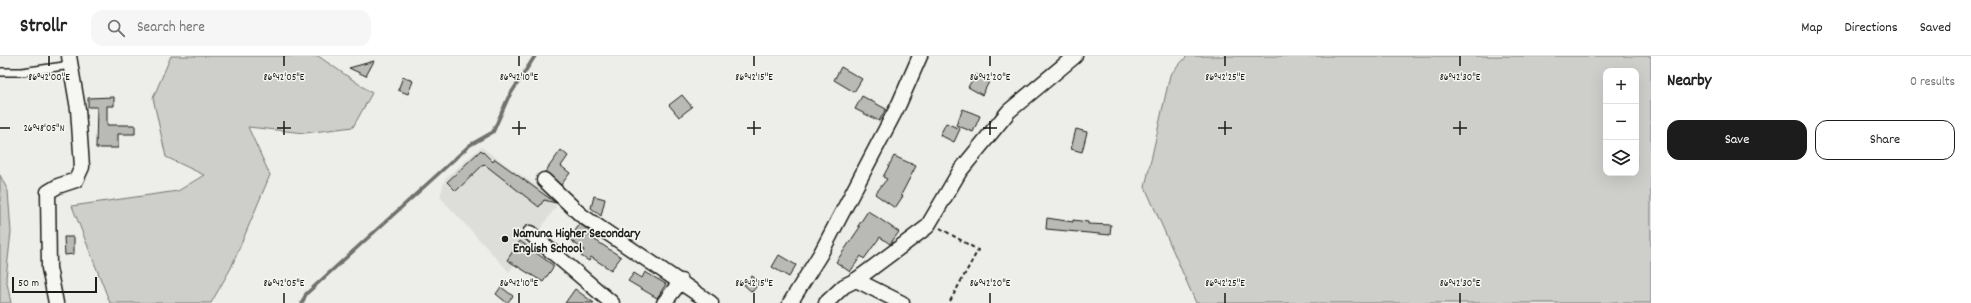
<!DOCTYPE html>
<html lang="en">
<head>
<meta charset="utf-8">
<style>
	body { margin:0; font-family:Dekko,sans-serif; background:#f6f6f6; color:#222 }
	.controls { position:absolute; right:12px; top:12px; display:grid; overflow:hidden; border-radius:8px; box-shadow:0 4px 16px #0002 }
	.controls button { width:36px; height:36px; display:grid; place-items:center; padding:0; border:0; border-bottom:1px solid #e0e0e0; background:#fff; color:#222; font:20px sans-serif }
	.scale { position:absolute; left:12px; bottom:10px; width:85px; box-sizing:border-box; padding-left:4px; border:2px solid #1c1c1c; border-top:0; font-size:11px; line-height:14px; white-space:nowrap; color:#1c1c1c; -webkit-text-stroke:3px #f6f6f2; paint-order:stroke }
	.list { margin:0; padding:0; list-style:none }
	h2 { display:flex; justify-content:space-between; align-items:center; height:52px; margin:0; padding:0 16px; font-size:17px }
	h2 small { font-size:13px; font-weight:400; color:#767676 }
	.actions { display:flex; gap:8px; padding:12px 16px }
	.actions a { flex:1; padding:9px 0; border:1px solid #1c1c1c; border-radius:12px; text-align:center; font-size:14px; color:#1c1c1c }
	.actions .main { background:#1c1c1c; color:#fff }
	.icon { flex:none; width:22px; height:22px; fill:none; stroke:currentColor; stroke-width:2; stroke-linecap:round; stroke-linejoin:round }
	.map { position:relative; flex:none; width:1651px; height:247px; overflow:hidden }
	header { display:flex; align-items:center; gap:24px; box-sizing:border-box; height:56px; padding:0 20px; background:#fff; border-bottom:1px solid #e0e0e0 }
	header strong { font-size:19px }
	nav { display:flex; gap:22px; margin-inline-start:auto; font-size:14px }
	.search { width:280px; height:36px; background:#f6f6f6; display:flex; align-items:center; gap:10px; box-sizing:border-box; padding:0 14px; border-radius:12px; color:#767676; font-size:15px }
	main { display:flex }
	aside { flex:1; background:#fff }
	.map>svg:first-child { display:block }
	.built { fill:#ddddda }
	.green { fill:#cececb; stroke:#757574; fill-rule:evenodd }
	.lines { fill:none; stroke-linecap:round; stroke-linejoin:round }
	.stream { stroke:#6f6f6d; stroke-width:3.5 }
	.building { fill:#b9b9b6; stroke:#1c1c1c }
	.service-casing { stroke:#1c1c1c; stroke-width:10 }
	.minor-casing { stroke:#1c1c1c; stroke-width:17 }
	.path { stroke:#1c1c1c; stroke-width:2; stroke-dasharray:4 3; stroke-linecap:butt }
	.service { stroke:#f6f6f2; stroke-width:7 }
	.minor { stroke:#f6f6f2; stroke-width:14 }
	.ticks { fill:none; stroke:#1c1c1c; stroke-width:1.5 }
	.poi-dot { fill:#1c1c1c; stroke:#f6f6f2; stroke-width:1.5 }
	.labels { text-anchor:middle; stroke-width:3; stroke-linejoin:round; paint-order:stroke }
	.poi-label { font-size:13px; font-weight:bold; fill:#1c1c1c; stroke:#f6f6f2; text-anchor:start }
	.ticks-label { font-size:10px; text-anchor:middle; fill:#1c1c1c; stroke:#f6f6f2; stroke-width:3; stroke-linejoin:round; paint-order:stroke }
</style>
</head>
<body>
<header>
<strong>Strollr</strong>
<div class="search"><svg class="icon" aria-label="search" viewBox="0 0 24 24"><circle cx="10" cy="10" r="6"/><path d="M15 15l6 6"/></svg>Search here</div>
<nav><a>Map</a><a>Directions</a><a>Saved</a></nav>
</header>
<main>
<div class="map">
<svg width="1651" height="247" viewBox="0 0 1651 247">
	<rect width="100%" height="100%" fill="#edede9"/>
	<filter id="ink" filterUnits="userSpaceOnUse"><feTurbulence type="fractalNoise" baseFrequency=".025" numOctaves="2"/><feDisplacementMap in="SourceGraphic" scale="8" xChannelSelector="R" yChannelSelector="G"/><feConvolveMatrix kernelMatrix="1 2 1 2 8 2 1 2 1" color-interpolation-filters="sRGB"/></filter>
	<g filter="url(#ink)">
		<path class="built" d="M 481,91 L 551,140 L 556,151 L 509,216 L 440,141 L 445,123 Z"/>
		<g class="green">
			<path d="M 171,0 L 318,0 L 372,37 L 353,71 L 305,77 L 248,71 L 270,119 L 231,212 L 211,247 L 110,247 L 72,150 L 178,135 L 204,119 L 166,101 L 153,42 Z"/>
			<path d="M 1187,0 L 1651,0 L 1651,247 L 1196,247 L 1145,131 L 1170,19 ZM 1606,15 L 1636,15 L 1636,117 L 1606,117 Z"/>
			<path d="M 0,119 L 8,135 L 11,176 L 6,222 L 11,247 L 0,247 Z"/>
		</g>
		<g class="lines">
			<path class="stream" d="M 302,247 L 306,238 L 470,89 L 493,76 L 508,42 L 535,0"/>
		</g>
		<g class="building">
			<path d="M 374,5 L 366,20 L 349,12 Z"/>
			<path d="M 841,11 L 862,23 L 854,36 L 834,24 Z"/>
			<path d="M 976,18 L 989,26 L 982,39 L 968,31 Z"/>
			<path d="M 403,21 L 413,25 L 408,38 L 398,34 Z"/>
			<path d="M 682,39 L 692,51 L 679,61 L 669,49 Z"/>
			<path d="M 862,40 L 886,53 L 879,65 L 855,53 Z"/>
			<path d="M 114,41 L 114,50 L 107,50 L 107,69 L 135,69 L 135,78 L 118,78 L 118,92 L 96,92 L 97,51 L 88,51 L 88,42 Z"/>
			<path d="M 963,53 L 980,60 L 973,76 L 956,69 Z"/>
			<path d="M 946,67 L 960,73 L 954,86 L 940,79 Z"/>
			<path d="M 1076,73 L 1087,76 L 1082,96 L 1071,93 Z"/>
			<path d="M 481,94 L 493,106 L 495,103 L 556,147 L 544,144 L 539,151 L 484,108 L 456,135 L 447,126 Z"/>
			<path d="M 561,94 L 568,100 L 561,110 L 570,117 L 561,129 L 545,116 Z"/>
			<path d="M 894,100 L 916,110 L 901,139 L 903,140 L 895,152 L 875,138 L 887,123 L 883,121 Z"/>
			<path d="M 594,140 L 605,143 L 601,160 L 591,152 Z"/>
			<path d="M 868,155 L 899,176 L 890,188 L 880,181 L 864,203 L 861,200 L 850,216 L 836,206 L 860,171 L 858,170 Z"/>
			<path d="M 1047,162 L 1073,166 L 1073,164 L 1088,166 L 1088,168 L 1111,169 L 1110,179 L 1046,173 Z"/>
			<path d="M 580,168 L 592,177 L 589,180 L 621,201 L 611,214 L 591,201 L 589,205 L 581,200 L 584,194 L 569,183 Z"/>
			<path d="M 64,181 L 74,181 L 74,198 L 65,199 Z"/>
			<path d="M 520,185 L 554,210 L 543,226 L 507,204 Z"/>
			<path d="M 779,199 L 796,209 L 789,221 L 772,211 Z"/>
			<path d="M 645,216 L 666,228 L 657,242 L 628,225 L 634,217 L 642,222 Z"/>
			<path d="M 752,220 L 760,226 L 752,236 L 744,229 Z"/>
			<path d="M 501,231 L 513,240 L 507,247 L 496,238 Z"/>
			<path d="M 575,233 L 594,247 L 565,247 Z"/>
		</g>
		<g class="lines">
			<g class="service-casing">
				<path id="service" d="M 0,16 L 22,16 L 71,9"/>
			</g>
			<g class="minor-casing">
				<g id="minor">
					<path d="M 544,124 L 581,159 L 711,247"/>
					<path d="M 530,177 L 612,247"/>
					<path d="M 856,224 L 902,247"/>
					<path d="M 56,247 L 49,212 L 48,136 L 58,130 L 76,124 L 82,111 L 78,53 L 69,0"/>
					<path d="M 664,247 L 681,225"/>
					<path d="M 790,247 L 821,197 L 899,48 L 920,0"/>
					<path d="M 826,247 L 844,230 L 856,224 L 927,171 L 960,115 L 1009,55 L 1075,0"/>
				</g>
			</g>
			<path class="path" d="M 940,172 L 978,194 L 949,247"/>
			<use href="#service" class="service"/>
			<use href="#minor" class="minor"/>
		</g>
	</g>
	<path class="ticks" d="M 49,0 L 49,10M 284,0 L 284,10M 519,0 L 519,10M 754,0 L 754,10M 990,0 L 990,10M 1225,0 L 1225,10M 1460,0 L 1460,10M 284,65 L 284,79M 519,65 L 519,79M 754,65 L 754,79M 990,65 L 990,79M 1225,65 L 1225,79M 1460,65 L 1460,79M 0,72 L 10,72M 277,72 L 291,72M 512,72 L 526,72M 747,72 L 761,72M 983,72 L 997,72M 1218,72 L 1232,72M 1453,72 L 1467,72M 284,237 L 284,247M 519,237 L 519,247M 754,237 L 754,247M 990,237 L 990,247M 1225,237 L 1225,247M 1460,237 L 1460,247"/>
	<circle class="poi-dot" cx="505" cy="183" r="4"/>
	<g class="labels">
		<g class="poi-label">
			<text x="513" y="181">Namuna Higher Secondary<tspan x="513" dy="15">English School</tspan></text>
		</g>
	</g>
	<g class="ticks-label">
		<text x="49" y="24">86°42'00"E</text>
		<text x="284" y="24">86°42'05"E</text>
		<text x="519" y="24">86°42'10"E</text>
		<text x="754" y="24">86°42'15"E</text>
		<text x="990" y="24">86°42'20"E</text>
		<text x="1225" y="24">86°42'25"E</text>
		<text x="1460" y="24">86°42'30"E</text>
		<text x="44" y="75">26°48'05"N</text>
		<text x="284" y="230">86°42'05"E</text>
		<text x="519" y="230">86°42'10"E</text>
		<text x="754" y="230">86°42'15"E</text>
		<text x="990" y="230">86°42'20"E</text>
		<text x="1225" y="230">86°42'25"E</text>
		<text x="1460" y="230">86°42'30"E</text>
	</g>
</svg>
<div class="controls">
<button>+</button>
<button>−</button>
<button><svg class="icon" aria-label="layers" viewBox="0 0 24 24"><path d="M12 4l9 5-9 5-9-5zM3 14l9 5 9-5"/></svg></button>
</div>
<div class="scale">50 m</div>
</div>
<aside>
<h2>Nearby<small>0 results</small></h2>
<ul class="list">
</ul>
<div class="actions"><a class="main">Save</a><a>Share</a></div>
</aside>
</main>
</body>
</html>
